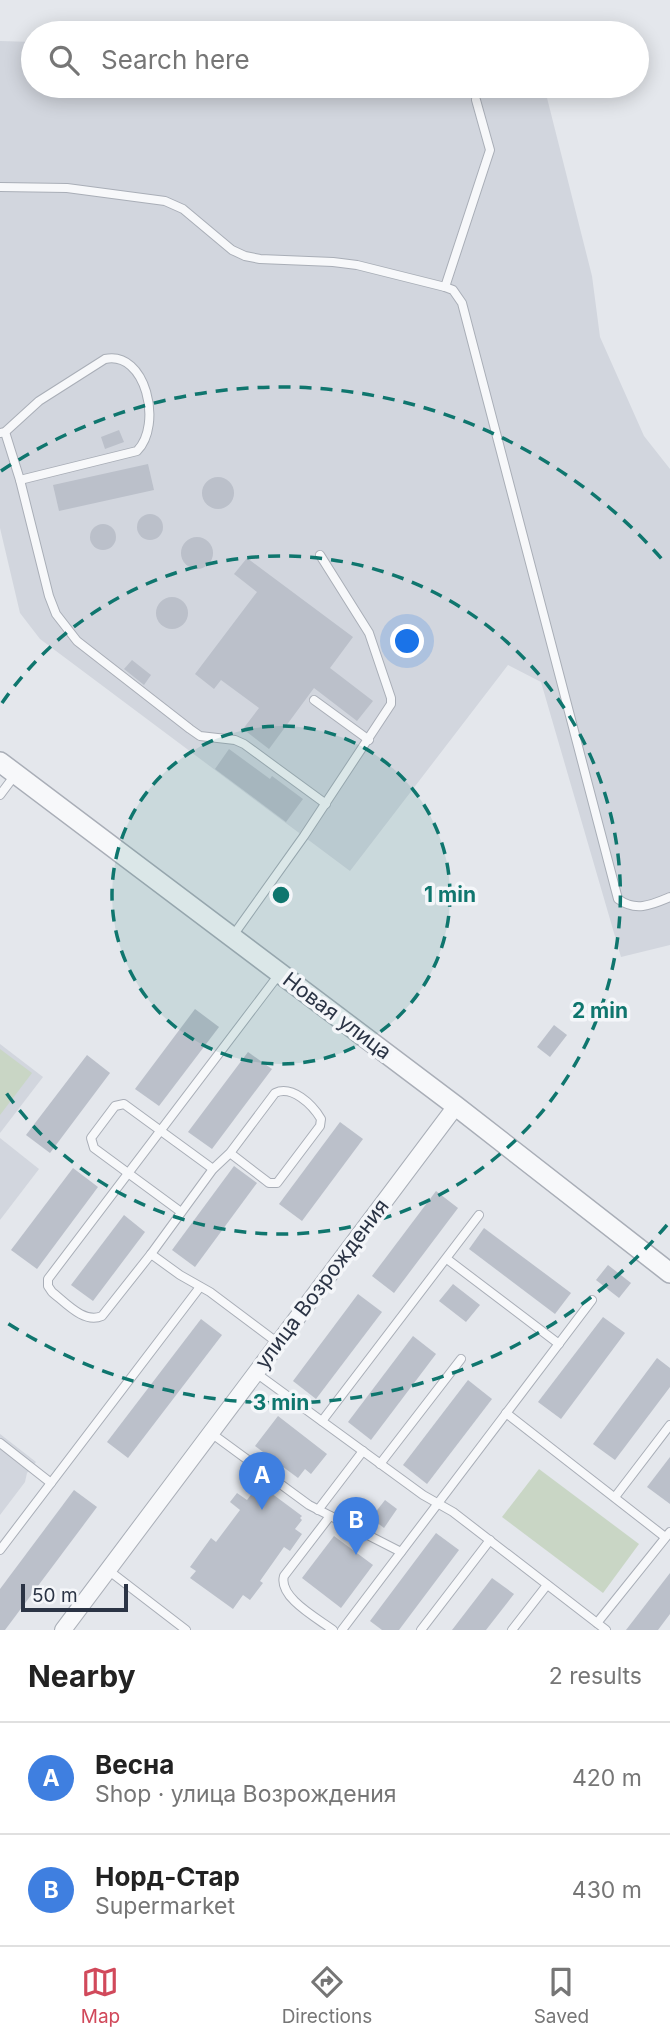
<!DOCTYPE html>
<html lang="en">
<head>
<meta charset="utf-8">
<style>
	body { margin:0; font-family:Inter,sans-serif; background:#f2f2f2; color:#222 }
	.scale { position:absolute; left:21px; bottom:18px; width:107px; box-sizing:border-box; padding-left:7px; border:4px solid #2b3445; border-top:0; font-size:19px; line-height:24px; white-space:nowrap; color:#2b3445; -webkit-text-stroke:5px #f4f6f9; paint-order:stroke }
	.you { position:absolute; left:408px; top:642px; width:24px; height:24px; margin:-18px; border:5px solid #fff; border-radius:50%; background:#1a73e8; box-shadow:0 0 0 10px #1a73e833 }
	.badge { display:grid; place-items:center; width:46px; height:46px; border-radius:50%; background:#d1495b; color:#fff; font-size:23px; font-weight:700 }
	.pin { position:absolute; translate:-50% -58px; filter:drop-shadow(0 2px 4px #0008) }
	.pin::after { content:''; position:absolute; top:37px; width:24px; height:21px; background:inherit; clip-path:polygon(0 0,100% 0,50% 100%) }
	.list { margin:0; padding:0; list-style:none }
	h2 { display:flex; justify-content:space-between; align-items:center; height:91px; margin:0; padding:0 28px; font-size:30px }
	h2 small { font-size:23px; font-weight:400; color:#767676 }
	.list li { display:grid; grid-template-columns:46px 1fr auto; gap:21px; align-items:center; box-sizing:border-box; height:112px; padding:0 28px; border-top:2px solid #e0e0e0 }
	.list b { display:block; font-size:26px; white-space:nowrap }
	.list p { margin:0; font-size:23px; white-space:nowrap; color:#767676 }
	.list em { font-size:23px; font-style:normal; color:#767676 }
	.icon { flex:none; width:38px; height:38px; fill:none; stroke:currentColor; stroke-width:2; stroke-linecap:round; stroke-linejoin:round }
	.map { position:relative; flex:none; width:670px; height:1630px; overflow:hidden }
	.search { position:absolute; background:#fff; box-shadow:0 4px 18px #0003; left:21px; right:21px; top:21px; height:77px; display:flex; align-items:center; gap:18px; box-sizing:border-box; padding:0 24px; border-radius:38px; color:#767676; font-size:26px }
	.sheet { height:315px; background:#fff }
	nav { display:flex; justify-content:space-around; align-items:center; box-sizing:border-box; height:98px; border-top:2px solid #e0e0e0; background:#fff; font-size:19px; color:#767676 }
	nav a { display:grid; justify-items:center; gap:4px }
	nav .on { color:#d1495b }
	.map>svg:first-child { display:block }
	.built { fill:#d2d6de }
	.green { fill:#c9d6c5 }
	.building { fill:#bbc0ca }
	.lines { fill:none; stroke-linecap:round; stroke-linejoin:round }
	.service-casing { stroke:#a9aeb7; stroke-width:10 }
	.minor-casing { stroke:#a9aeb7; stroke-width:18 }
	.tertiary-casing { stroke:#a9aeb7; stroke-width:22 }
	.service { stroke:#f7f8fa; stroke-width:8 }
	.minor { stroke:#f7f8fa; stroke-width:16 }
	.tertiary { stroke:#f7f8fa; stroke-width:19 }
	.ring { fill:none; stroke:#0f766e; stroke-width:3.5; stroke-dasharray:12 9 }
	.labels { text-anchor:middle; stroke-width:7; stroke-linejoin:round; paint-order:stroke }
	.street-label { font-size:21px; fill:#2b3445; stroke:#f4f6f9 }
	.centre { fill:#0f766e; stroke:#f4f6f9; stroke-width:3.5 }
	.ring-label { font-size:21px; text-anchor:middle; font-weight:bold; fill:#0f766e; stroke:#f4f6f9; stroke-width:7; stroke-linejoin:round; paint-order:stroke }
</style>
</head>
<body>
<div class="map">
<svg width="670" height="1630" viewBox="0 0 670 1630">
	<rect width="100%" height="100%" fill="#e4e7ec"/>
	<g class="built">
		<path d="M 0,41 L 33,42 L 33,86 L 296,86 L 323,91 L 338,86 L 544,86 L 592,276 L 600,337 L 644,436 L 670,469 L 670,945 L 621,957 L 541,682 L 508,665 L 350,871 L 40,639 L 20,613 L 0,528 Z"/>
		<path d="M 0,1044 L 43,1077 L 0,1133 Z"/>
		<path d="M 0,1138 L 39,1169 L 0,1220 Z"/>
		<path d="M 0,1434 L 36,1462 L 27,1473 L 25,1482 L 0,1515 Z"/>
	</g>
	<g class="green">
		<path d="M 0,1049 L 32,1073 L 0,1115 Z"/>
		<path d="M 539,1469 L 639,1544 L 603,1593 L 502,1517 Z"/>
	</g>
	<g class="building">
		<path d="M 119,430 L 124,442 L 105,449 L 101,437 Z"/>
		<path d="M 148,464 L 154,490 L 59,511 L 53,485 Z"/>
		<circle cx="218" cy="493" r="16"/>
		<circle cx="150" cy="527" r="13"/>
		<circle cx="103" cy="537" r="13"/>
		<circle cx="197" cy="553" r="16"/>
		<path d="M 247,558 L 353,637 L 330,668 L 373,701 L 357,721 L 314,688 L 269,749 L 243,729 L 259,708 L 221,680 L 214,689 L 195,674 L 257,592 L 234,574 Z"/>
		<circle cx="172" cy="613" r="16"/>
		<path d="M 132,660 L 151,675 L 144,685 L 124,669 Z"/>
		<path d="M 229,749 L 270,779 L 272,776 L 303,799 L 286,822 L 215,769 Z"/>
		<path d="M 195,1009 L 219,1027 L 159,1106 L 135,1089 Z"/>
		<path d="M 554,1025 L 567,1035 L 550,1057 L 537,1047 Z"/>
		<path d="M 248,1052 L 272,1069 L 212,1149 L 188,1132 Z"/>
		<path d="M 87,1055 L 110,1073 L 50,1153 L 26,1135 Z"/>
		<path d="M 340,1122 L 363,1139 L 302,1221 L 279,1204 Z"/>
		<path d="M 234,1166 L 257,1183 L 195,1267 L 172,1250 Z"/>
		<path d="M 73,1168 L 98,1187 L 37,1269 L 11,1250 Z"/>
		<path d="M 436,1191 L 458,1208 L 394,1293 L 372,1276 Z"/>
		<path d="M 124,1215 L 145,1232 L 93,1301 L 71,1285 Z"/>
		<path d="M 484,1228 L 571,1293 L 555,1314 L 469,1249 Z"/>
		<path d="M 608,1265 L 631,1283 L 619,1298 L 596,1280 Z"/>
		<path d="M 453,1284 L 480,1305 L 466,1322 L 439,1301 Z"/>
		<path d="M 358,1294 L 382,1312 L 316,1399 L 293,1381 Z"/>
		<path d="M 603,1317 L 625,1333 L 561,1419 L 538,1402 Z"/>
		<path d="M 201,1319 L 222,1335 L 128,1458 L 107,1442 Z"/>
		<path d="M 413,1336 L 436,1354 L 371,1440 L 348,1422 Z"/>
		<path d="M 657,1358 L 670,1368 L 670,1387 L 615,1460 L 593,1444 Z"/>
		<path d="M 468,1380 L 492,1399 L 427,1484 L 403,1465 Z"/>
		<path d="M 278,1416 L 327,1454 L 311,1474 L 305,1469 L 298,1478 L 255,1446 Z"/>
		<path d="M 670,1457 L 670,1504 L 647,1487 Z"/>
		<path d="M 259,1484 L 302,1516 L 300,1518 L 302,1520 L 295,1529 L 302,1534 L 290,1551 L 284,1547 L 260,1581 L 263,1583 L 250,1600 L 243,1595 L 233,1609 L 190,1578 L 196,1571 L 190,1567 L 211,1538 L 216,1542 L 240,1510 L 230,1502 L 237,1493 L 247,1500 Z"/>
		<path d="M 74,1490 L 97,1507 L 5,1630 L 0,1630 L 0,1589 Z"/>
		<path d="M 385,1500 L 397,1509 L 384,1528 L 371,1518 Z"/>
		<path d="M 436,1533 L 459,1550 L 399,1630 L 382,1630 L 370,1621 Z"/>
		<path d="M 334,1536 L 373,1565 L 341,1608 L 302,1578 Z"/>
		<path d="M 670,1573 L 670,1614 L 658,1630 L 626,1630 Z"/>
		<path d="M 492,1578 L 514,1594 L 486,1630 L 452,1630 Z"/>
	</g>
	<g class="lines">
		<g class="service-casing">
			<g id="service">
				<path d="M 0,187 L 67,188 L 165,201 L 183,209 L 232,250 L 245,256 L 260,259 L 333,262 L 357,265 L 445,287 L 453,290 L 462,303 L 618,899 C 636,912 651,905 670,897"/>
				<path d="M 445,287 L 490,150 L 476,100"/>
				<path d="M 5,432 L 20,480 L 49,596 L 56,614 L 77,641 L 190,729 L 200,736 L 235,740 L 244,744 L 326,804"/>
				<path d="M 0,433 L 5,432 L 39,401 L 105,359 C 146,350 163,425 137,451 L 20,480"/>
				<path d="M 314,700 L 369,740"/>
				<path d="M 0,795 L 15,775"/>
				<path d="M 232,937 L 304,836 L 391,704 L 391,698 L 369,633 L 320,555"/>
				<path d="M 181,1212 L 94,1148 L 91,1138 L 115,1106 L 124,1104 L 213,1169"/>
				<path d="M 151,1254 L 213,1169 L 230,1153 L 275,1093 C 292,1085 312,1104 321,1119 L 320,1126 L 277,1183 L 269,1183 L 230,1153"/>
				<path d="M 447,1259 L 559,1344"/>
				<path d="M 278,1343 L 210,1292 L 180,1275 L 151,1254 L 102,1316 C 84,1324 66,1303 52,1292 L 48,1286 L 48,1279 L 280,973"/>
				<path d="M 256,1373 L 423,1495 L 453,1512 L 606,1630"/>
				<path d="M 506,1413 L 665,1537"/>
				<path d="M 322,1421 L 479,1215"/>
				<path d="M 211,1433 L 309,1505 L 401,1552"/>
				<path d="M 0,1443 L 51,1483"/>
				<path d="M 380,1464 L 461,1359"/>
				<path d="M 615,1497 L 670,1425"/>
				<path d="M 318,1510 L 363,1451"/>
				<path d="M 330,1516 L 284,1576 C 278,1597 317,1618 333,1630"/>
				<path d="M 0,1550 L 200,1287"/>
				<path d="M 108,1570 L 186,1630"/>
				<path d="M 597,1623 L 670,1532"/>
				<path d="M 342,1630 L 592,1300"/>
				<path d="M 421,1630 L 490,1540"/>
				<path d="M 512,1630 L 547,1585"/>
			</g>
		</g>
		<g class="minor-casing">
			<path id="minor" d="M 63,1630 L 456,1106"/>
		</g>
		<g class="tertiary-casing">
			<path id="tertiary" d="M 0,762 L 456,1106 L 670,1273"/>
		</g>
		<use href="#service" class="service"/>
		<use href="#minor" class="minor"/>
		<use href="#tertiary" class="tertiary"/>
	</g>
	<circle cx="281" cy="895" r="169" fill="#0f766e" fill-opacity=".12"/>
	<g class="ring">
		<circle cx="281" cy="895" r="169"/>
		<path d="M2 703A339 339 0 1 1 2 1087"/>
		<path d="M667 1225A508 508 0 0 1 1 1319M1 471A508 508 0 0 1 667 565"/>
	</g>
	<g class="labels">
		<g class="street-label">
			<text transform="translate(337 1016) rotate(37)" y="7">Новая улица</text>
			<text transform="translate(322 1284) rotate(-53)" y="7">улица Возрождения</text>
		</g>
	</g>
	<circle cx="281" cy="895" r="10" class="centre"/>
	<g class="ring-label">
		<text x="450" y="902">1 min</text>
		<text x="600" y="1018">2 min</text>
		<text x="281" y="1410">3 min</text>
	</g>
</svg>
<div class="scale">50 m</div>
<div class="you"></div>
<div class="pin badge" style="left:262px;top:1510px;background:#3f7fe0">A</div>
<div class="pin badge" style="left:356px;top:1555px;background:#3f7fe0">B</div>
<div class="search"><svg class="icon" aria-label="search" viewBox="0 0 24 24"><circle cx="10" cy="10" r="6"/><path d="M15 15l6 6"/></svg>Search here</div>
</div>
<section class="sheet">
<h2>Nearby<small>2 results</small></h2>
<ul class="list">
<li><span class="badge" style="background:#3f7fe0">A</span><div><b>Весна</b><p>Shop · улица Возрождения</p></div><em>420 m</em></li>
<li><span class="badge" style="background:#3f7fe0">B</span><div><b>Норд-Стар</b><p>Supermarket</p></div><em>430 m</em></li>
</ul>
</section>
<nav>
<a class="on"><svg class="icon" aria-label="map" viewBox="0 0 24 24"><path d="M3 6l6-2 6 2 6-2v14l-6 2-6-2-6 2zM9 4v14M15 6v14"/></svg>Map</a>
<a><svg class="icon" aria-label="directions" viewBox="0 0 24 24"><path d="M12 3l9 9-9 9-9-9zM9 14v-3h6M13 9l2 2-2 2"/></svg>Directions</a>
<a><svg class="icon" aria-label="saved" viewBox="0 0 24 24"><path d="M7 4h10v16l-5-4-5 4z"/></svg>Saved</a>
</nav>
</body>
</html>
